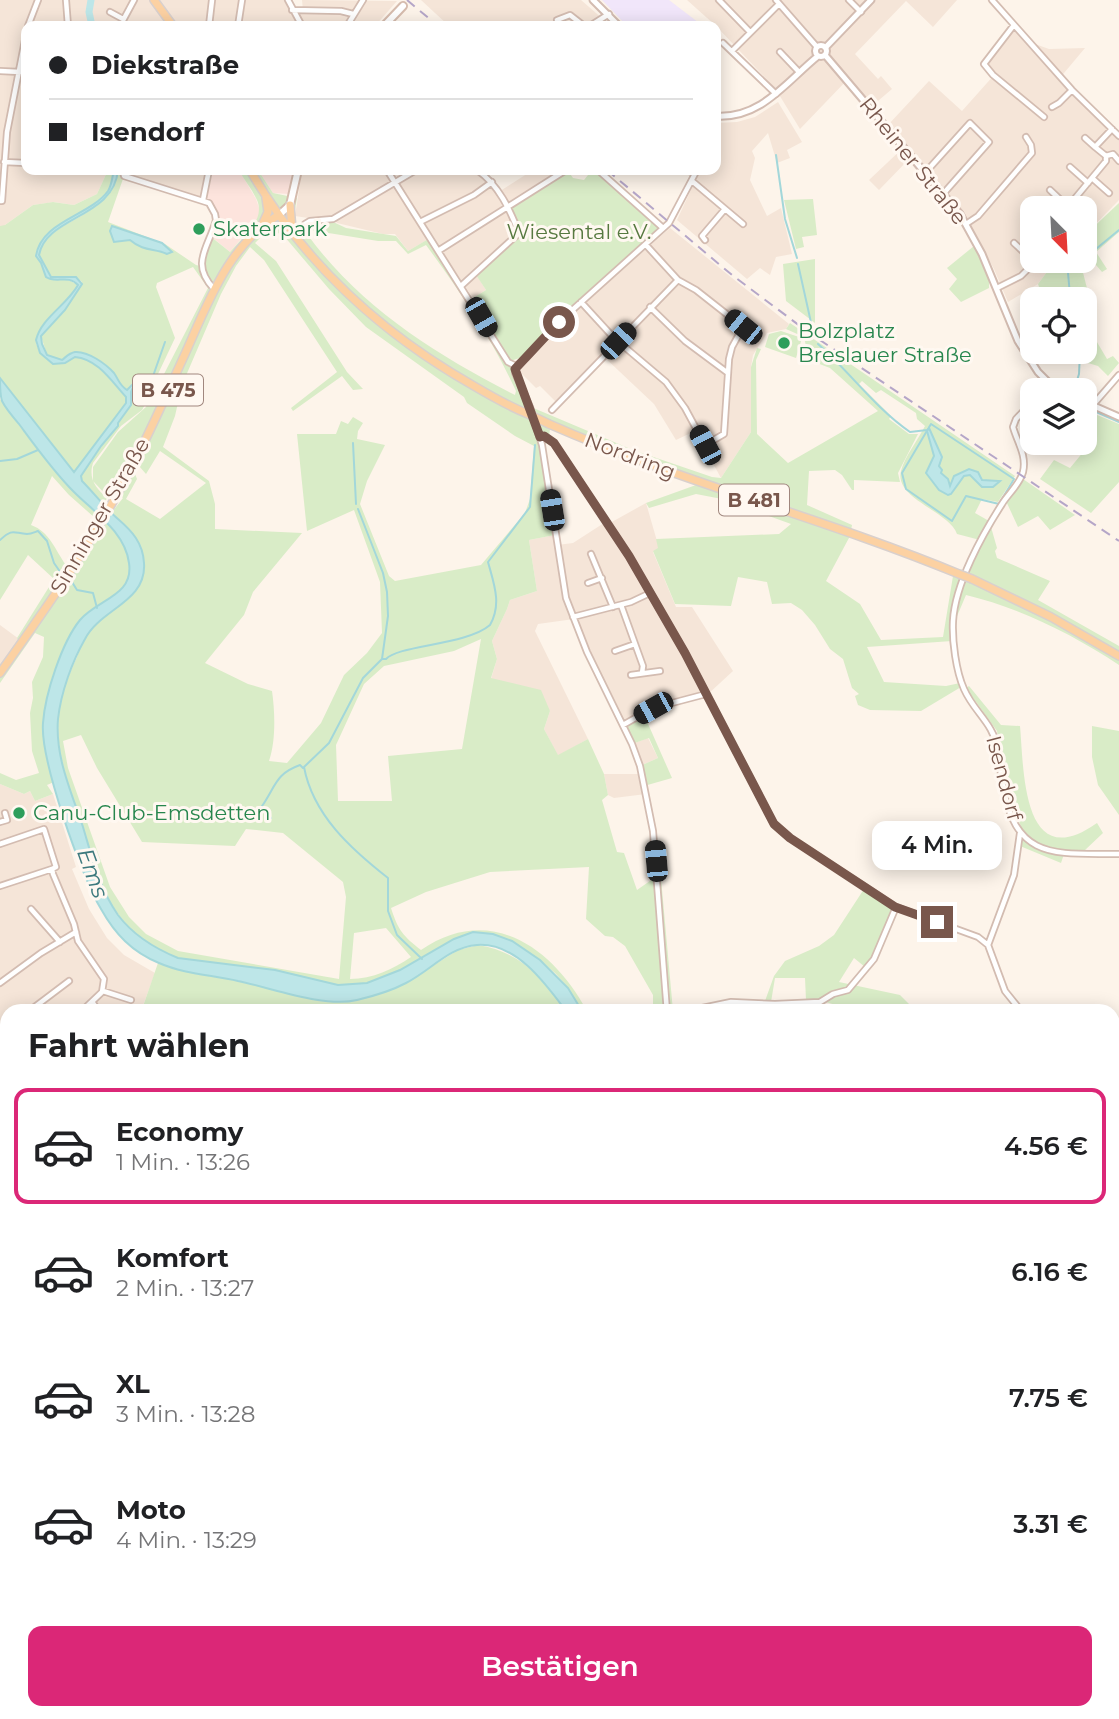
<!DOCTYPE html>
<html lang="de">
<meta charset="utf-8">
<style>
:root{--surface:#fff;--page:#f6f6f6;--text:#202124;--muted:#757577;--line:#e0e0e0;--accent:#db2777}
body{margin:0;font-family:Montserrat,sans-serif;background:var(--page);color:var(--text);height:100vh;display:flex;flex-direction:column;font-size:26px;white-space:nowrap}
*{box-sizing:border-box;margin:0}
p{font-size:23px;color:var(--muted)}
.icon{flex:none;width:38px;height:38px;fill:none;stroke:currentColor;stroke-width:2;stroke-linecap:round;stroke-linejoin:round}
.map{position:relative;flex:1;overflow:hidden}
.sheet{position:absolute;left:0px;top:1004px;width:1120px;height:716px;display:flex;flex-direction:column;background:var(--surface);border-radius:21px 21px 0 0;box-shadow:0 4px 18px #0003}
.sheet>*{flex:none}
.hud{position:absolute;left:21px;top:21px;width:700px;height:154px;border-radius:14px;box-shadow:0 4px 18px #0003;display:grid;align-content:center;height:154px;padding:0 28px;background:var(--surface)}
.needle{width:46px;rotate:156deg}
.tools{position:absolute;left:1020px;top:196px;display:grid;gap:14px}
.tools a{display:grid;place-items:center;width:77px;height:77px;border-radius:14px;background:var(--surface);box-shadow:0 4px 18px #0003;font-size:35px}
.end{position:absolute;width:32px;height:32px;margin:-16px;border:9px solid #79574c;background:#fff;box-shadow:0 0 0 4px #fff}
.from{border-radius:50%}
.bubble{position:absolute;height:49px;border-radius:14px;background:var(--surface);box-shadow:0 4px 18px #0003;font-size:23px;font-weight:600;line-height:49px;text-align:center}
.car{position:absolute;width:21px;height:42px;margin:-21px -10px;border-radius:9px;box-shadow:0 0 5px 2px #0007;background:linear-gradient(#222 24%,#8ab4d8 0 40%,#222 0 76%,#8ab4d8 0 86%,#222 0)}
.hud b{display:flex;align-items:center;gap:24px;height:66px;font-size:26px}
.hud b+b{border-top:2px solid var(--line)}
.hud i{width:18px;height:18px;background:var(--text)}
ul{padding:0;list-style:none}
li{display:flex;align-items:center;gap:21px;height:116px;margin:0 14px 10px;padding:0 14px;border:4px solid transparent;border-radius:14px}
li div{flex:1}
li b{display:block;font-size:26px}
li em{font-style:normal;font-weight:600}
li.active{border-color:var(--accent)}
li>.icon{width:63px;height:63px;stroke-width:1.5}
h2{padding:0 28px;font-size:32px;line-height:84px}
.primary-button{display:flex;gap:14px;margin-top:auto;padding:14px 28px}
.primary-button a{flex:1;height:80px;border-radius:14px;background:var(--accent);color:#fff;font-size:28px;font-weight:600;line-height:80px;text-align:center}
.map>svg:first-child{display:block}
.residential{fill:#f5e5d8}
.commercial{fill:#fde4dd}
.education{fill:#f1e6fa}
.green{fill:#d9ecc7;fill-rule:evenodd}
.water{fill:#bde6e8;stroke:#a3d7da;stroke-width:2}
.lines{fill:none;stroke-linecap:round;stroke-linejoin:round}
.stream{stroke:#a3d7da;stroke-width:2}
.river{stroke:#bde6e8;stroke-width:7}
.minor-casing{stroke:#d3bcb1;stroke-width:8}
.tertiary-casing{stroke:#d3bcb1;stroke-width:9}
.secondary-casing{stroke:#d6bcae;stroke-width:10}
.primary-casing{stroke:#d9d0cd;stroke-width:10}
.minor{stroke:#fff;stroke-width:4.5}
.tertiary{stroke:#fff;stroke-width:5}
.secondary{stroke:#fff;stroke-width:6}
.primary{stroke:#fcd1a2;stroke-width:7}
.rail{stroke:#b5a6c8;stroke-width:2;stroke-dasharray:10 7;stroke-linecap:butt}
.primary-bridge-casing{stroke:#d9d0cd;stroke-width:10;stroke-linecap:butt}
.primary-bridge{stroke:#fcd1a2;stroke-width:7}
.route{stroke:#79574c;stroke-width:9}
.leisure-dot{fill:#2e9e5b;stroke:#fff8f1;stroke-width:2.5}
.labels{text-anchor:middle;stroke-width:6;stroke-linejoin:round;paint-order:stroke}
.shield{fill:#fff8f1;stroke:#a1877e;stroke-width:2}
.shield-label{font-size:19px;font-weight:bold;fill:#79574c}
.street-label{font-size:21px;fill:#79574c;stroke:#fff8f1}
.leisure-label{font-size:21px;fill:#27864d;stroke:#fff8f1;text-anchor:start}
.park-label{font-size:21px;fill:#577940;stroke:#fff8f1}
.water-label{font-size:23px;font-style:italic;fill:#3e7a7e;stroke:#fff8f1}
</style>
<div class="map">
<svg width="1119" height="1719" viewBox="0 0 1119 1719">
<rect width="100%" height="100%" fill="#fdf4ea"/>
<path class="residential" d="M0,0H286L291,11H303L302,0L397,1L375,26H305L301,21H238L237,26H26V170H108L97,194L74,205L54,202L33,205L5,225L0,233Z
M421,0H581L611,26H449Z
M687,0H957L933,27L906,1L855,54L878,79L881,76L892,89L872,106L848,79L800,129L775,88L716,26Z
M1014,29L1024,40L1049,49L1085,48L1059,79L1119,139V200L1085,235V208H1032V261H1055L1038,284L1008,302L994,269L968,221L911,157L879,190L869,180L905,146L888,125L929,81L962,111L995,74L984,63Z
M778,102L802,142L787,150L790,158L777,163L768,133L752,151L755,158L750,180L767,216L781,208L792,254L776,257L770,275L760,268L747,279L677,220L695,181L682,170H716V123L737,122L755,117Z
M121,170H209L203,200L124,176L120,173Z
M302,170H474L497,193L533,170H563L505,206L517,232L475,273L486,290L473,298L432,237L408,251L395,234H383L337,223L331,216L315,219L295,216Z
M670,228L789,324L786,329L767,333L753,355L751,367V432L721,478L695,431L676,440L654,404L602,355L557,403L540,386L536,388L518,370L563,321Z
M646,503L659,548L653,552L676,607H692L733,671L707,695L663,708L624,727L574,619L538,624L535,631L588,739L558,756L544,729L550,711L491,679L497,659L492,641L507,609L510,600L537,591L529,540L555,535L557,545L573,543L604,523H610Z
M0,625L19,639L0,665Z
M648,738L658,758L640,766L632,744Z
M604,774H642L646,794L614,798L608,795Z
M0,784L24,794L30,791L35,801L53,794L76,867L72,869L89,909L107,938L124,955L155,973L141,1011L7,1012V1053L0,1043Z"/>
<path class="commercial" d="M213,170H239L256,199L260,211L258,219L230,252L213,238L218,226L219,216L207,198Z
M258,170H286L293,173L288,194L273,193Z"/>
<path class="education" d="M602,0H669L703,26H627Z"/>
<path class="green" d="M108,170H114C112,177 112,185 108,191C90,216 51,219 36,253L48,279H67L78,285C69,301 34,325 36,343C37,348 42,353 45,357L65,363L75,357C98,359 112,383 126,397V403L75,473L0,378V226L5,225L33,205L53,202L74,205L97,194Z
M118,170H121L124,176L108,222L165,244L196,265L200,266L210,236L230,252C242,237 266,221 257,200C252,189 244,180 239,170H258L273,193L297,198L293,222L305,224L329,220L346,228L396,236L408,251L430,238L508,362L516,366L515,373L531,407L633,450L712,477L721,478L751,432V367L757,348L761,349L756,360L757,434L788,463L878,411L830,368L809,360L804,337L786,329L790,323L1015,476L998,502L982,499L975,513L989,521L980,540L957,534C949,511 894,499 901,471C905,456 918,440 925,426L917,419L916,413L881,390L876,393L862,381L859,384L891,416L889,419L909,434H918L898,473L900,482L854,480V490H852L842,475L835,470L809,471L807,505L852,525L850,536L826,581L860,604L881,640L943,637L953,576C1011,599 1065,628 1119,659V665C1072,634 1020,608 966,595L955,621L952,641L867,647L884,682L946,686L960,683L961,687L921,711L870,710L858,705L855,696L859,694L852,688L843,659L830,649L815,625L802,610L791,603L772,604L767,582L738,577L731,606L675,604L653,551L658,548L656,539L779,534L791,524L722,499L696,494L649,508L646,503L696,485L698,479L599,443L551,422L548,443L542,445L555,535L529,540L537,591L510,600L507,609L492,641L497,659L491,678L541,690L550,711L544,729L558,755L588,739L604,774L608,795L602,800L617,852L624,853L637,890L657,876L654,846L658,845L673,1011H653V995L625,946L613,937L605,936L586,919L589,867L490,872L426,892L391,908C398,930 403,936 421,950C490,903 552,947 587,1011H582L568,988L556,974L540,960L512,941L454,939L400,970L367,983L338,985L275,970L178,958C111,931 102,888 82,826C60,758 44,726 77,657C81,646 87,632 94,624C110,607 136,601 142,576C148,554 124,528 112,512L123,498L112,491L108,497L93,481V467L118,432L146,407L154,388L142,410L121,426L93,463C88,479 96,488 107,498L104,504L82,481L81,475L131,404V390L134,385L139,384V393L141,392L143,382H135L127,390C119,385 119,380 114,373C106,364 88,352 75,352C69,352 66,357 62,360L47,355L41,336L65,310L82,282L76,277H51L39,256C45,218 110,221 118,170ZM310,230L378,241H396L408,254L426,245C460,291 492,339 516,391L515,395C435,354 360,307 307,234ZM274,231L284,236L329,289L366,327L464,397L467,403L515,436L534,446L530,499L525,513L481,565L395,581L389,576L360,504L367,481L385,445L357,439L358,431L363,423L353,417L348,424L341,421L336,434H297L307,531L354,510L380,582L382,633L367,653L344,675L321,723L287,763L269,761C276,741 275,712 272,691L248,684L205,663L244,615L253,592L302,533L215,529V504L209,481L163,447L175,416L182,385L221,294L236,266L250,247L264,260L337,372L291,408L293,411L342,376L353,390L363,389L347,372L276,261L255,243L262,236ZM193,267L208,288L163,376L158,374L175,338L156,287L157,283ZM929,429L942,457L939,466L941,473C946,476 946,482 951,486L969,469L982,480H995L983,487L970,475L964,476L951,494L947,495L939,490L926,472L934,456L927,431ZM160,451L206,483L160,519L126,499L137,479L135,474L139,466L146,474ZM481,639L462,749L388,756L392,801H338L336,745L364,684L384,666L454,651ZM81,735L97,768L142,842L235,846L246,829L283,833L343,882L346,897L339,979L178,951L146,934L129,917L110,887L68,768L63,741ZM386,928L411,957C393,969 373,979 350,979L354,933Z
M592,170H596L658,227L659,231L564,314L523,357L510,361L473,298L486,290L476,275L522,233L511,210L512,207L568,171L573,178L584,180Z
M813,199L817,235L802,237L804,247L796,249L784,200Z
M1119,203V232L1096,252L1107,269L1102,272L1090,258L1081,265L1096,323L1088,327L1107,359L1113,356L1119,363L1108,376L1098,366L1081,361L1080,352H1085V299H1043L1038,284L1055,261H1085V235Z
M974,246L989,279V288L961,302L949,289L957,279L947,268Z
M815,259V323L786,301L783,264Z
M781,331L802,338L796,358L765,347L769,334Z
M0,399C23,430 46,463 73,491C90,509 117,525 126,549C131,560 133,575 126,585C115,600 93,605 80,620C57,648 39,716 45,751C47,762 51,772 54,782L47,785L53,794L35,801L30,791L24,794L0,784V773L16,780L39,773L32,751L30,713L33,698L32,682L43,657L44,637L35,633L0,683V665L18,640L17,638L54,579L28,555L0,600ZM52,476L69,495L95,518L66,565C55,550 50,532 31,525Z
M1085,410L1119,424V482L1091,513L1040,479L1054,460L1070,468L1089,445L1085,441Z
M1023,479L1075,515L1050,530L1038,516L1018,527L1006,501Z
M991,527L997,548L995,551L997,558L1050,581L1038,600L1119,646V652L1034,605L966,572Z
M969,686L1001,725L1020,726C1024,771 1022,876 1097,823L1103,833L1084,851H1065L1061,863L1020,846L1023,832L1006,787L997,731L966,688Z
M645,717L672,778L644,786L640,766L658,758L649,738L632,744L624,727Z
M1092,726L1119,731V815L1098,785L1092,757Z
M864,889L894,908L875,954L865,967L854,958L839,982L900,995L916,1011H849L847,1008L818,1000H806L805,978H775L771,1002L765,1001L774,976L785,961L819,946L834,935Z
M478,945C521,952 542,978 566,1011L141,1012L158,963L196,974L234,980L324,1001H353L407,982L458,950Z
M0,1043L7,1053V1513L0,1511Z
M1119,1626V1719H1058L1059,1713H1113V1630Z
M388,1713H469L464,1719H389Z
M759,1713H916L922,1714L906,1719H761Z"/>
<path class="water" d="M114,170H118C114,218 46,216 39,255L51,277H76L82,284L65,310L41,336L42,344L47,355L62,360C66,357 69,353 75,352C88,351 106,364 114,373C119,380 119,385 127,390L135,382H143L141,389L143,395L141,396L138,389L139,384L134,385L131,392V405L118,423V426L101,446L81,476L82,481C94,493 106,509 118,519C132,531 143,543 144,563C147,602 100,609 85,639C72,662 61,692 58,719C55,757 71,791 83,827C92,857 99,888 118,915C133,935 156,949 178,958L275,970L338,985L367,983L400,970L454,939L473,932L493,934L512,941L540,960L568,988L582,1011H566C546,984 516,942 477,945C449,947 430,971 406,983C391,991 374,996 357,1000C324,1008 272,988 238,981C212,975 184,974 159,963C132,952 115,934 101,909C81,876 40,759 43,723C45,694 62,642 80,620C98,599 134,596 129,563C125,532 95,513 74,492C53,471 36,447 19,424C13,417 6,409 2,401C0,395 0,385 0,378L74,472L126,403V397C112,382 98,359 75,357L65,363L53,364L40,353L36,340C41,318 67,305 78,285C68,274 56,284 46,277L41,263L36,256C41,221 90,216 108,191C112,185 112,177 114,170Z
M112,226L162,243L172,252L167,254C154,248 144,252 130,240L114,242L110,231Z
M929,428L942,457L939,466L942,470L941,473L948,479L950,486L954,476L969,469L978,472L982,480L1000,481L993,487H982L970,475L964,476L951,494L948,495L939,490L926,473L934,456L927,431Z"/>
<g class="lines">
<path class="stream" d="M776,155L785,219L797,258
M1085,258L1119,230
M1073,261L1068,273L1070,295L1078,299
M798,264L812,327
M818,344C850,372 874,407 910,432L927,430
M141,382L152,379L165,342
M1074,390L1079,374L1080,352
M1085,407L1119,422
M931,424L1014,479L999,504L966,496L952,521L906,489L902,473Z
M353,443L356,504
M0,461L17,459L38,450
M358,509L383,573L387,592L388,616L382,659L363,678L329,743L304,767C313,815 351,849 388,878V911L397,935L422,959
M0,540C13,528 13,533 27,534C31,534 35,532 38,531L47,541L54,563L63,576
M68,579L72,582L77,590L93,593L97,608
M382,659H386C398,645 467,645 490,625C502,604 494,584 488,562L530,507L535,445
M271,818L262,806C276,786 275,774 300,765L303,768
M710,1713L715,1719
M564,1719L575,1713
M833,1719L838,1713"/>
<path class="river" d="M91,0L89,12L92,26"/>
<defs>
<path id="minor" d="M66,0L68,26
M288,0L302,26
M719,0L750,32
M776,0L817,47
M849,0L861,12
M992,0L1072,90L1119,136
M292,10L341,11L353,14
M110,12L123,19
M557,20L570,15L584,26
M1014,25L984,64L993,75L1044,117
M28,26L38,0
M120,26L134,0
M209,26L212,0
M238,26L242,0
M347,26L363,0
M590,26L609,14
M723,43L776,94
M732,51L779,4
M780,52L799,72
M0,71L20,72
M1052,107L1059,103L1072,90
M716,126L717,117
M1085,138L1095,147
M1106,156L1113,154L1119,161
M4,162L26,163
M1070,167L1088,183
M123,170L124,176L209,203L215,214L216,220C208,249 190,263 214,289
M387,170L508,362L516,366
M598,170L663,228
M925,173L970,123L989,142L943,194
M1092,178L1109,193
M692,181L743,224
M1050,190L1068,207
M203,200L209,170
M0,201H2L7,132L26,35
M1072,202L1079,208
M1067,208L1106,161V156L1095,147L1112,129
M1085,213L1089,216
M1031,217L1032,218
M420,222L474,195L492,182
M305,224L310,221L333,219L416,170
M966,224L978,216L1032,153L1031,145L1026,137
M705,240L702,236L725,209
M1014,243L1032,260
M438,251L566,170
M461,286L519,233C510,210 499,185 477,170
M997,288L1021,276L1036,261
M581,302L614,338L666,382L685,408L705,445L724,434L729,359L732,347L743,327L696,290L678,280L646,245
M650,307L685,341L728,373
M516,366L515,373L530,407L542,445L566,598L587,652L632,744L640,766L653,831L667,1012
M516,366L526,358L559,322L669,223L697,170
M1044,390L1050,384
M1032,402L1016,419L1013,427C1017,442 1027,455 1023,472C1020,484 1008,494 1002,504C982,535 955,584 953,621C952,641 956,671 964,689C974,712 993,723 998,749C1000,761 1000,774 1003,786C1016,862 1057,853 1119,854
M1092,406L1119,375
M552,410L678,280
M540,437L543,436L554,443L629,556L685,653L774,824L790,838L896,907L978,937L988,945L1005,991L1022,1012
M591,554L613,607
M588,583L602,578
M621,605L643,666L642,673
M573,617L631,602L650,593
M615,651L635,644
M631,675L660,671
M623,725L653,708L706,694
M0,822L7,820L5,813
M0,844L44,829L56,867L52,869L53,874L74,924L78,941L104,979L102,992L81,1012
M0,886L52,869
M31,909L60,942
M988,945L1014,875L1020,833
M0,983L41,953L76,932
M103,991L131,1000
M93,1003L99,1012
M28,1012L69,981
M683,1012L731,1002L775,1004L820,1002L833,994L848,990L874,959L896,907
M0,1032L7,1027
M0,1037L7,1047
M1113,1172L1119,1184
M146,1719L157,1713"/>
<path id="tertiary" d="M593,0L619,26
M815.5 51a5.5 5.5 0 1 1 11 0a5.5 5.5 0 1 1-11 0Z
M826,47L871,0
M825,55L960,214L982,254L1018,341L1038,372L1050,384L1061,390
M716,116C761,119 786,82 818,56
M1085,402L1119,417"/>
<path id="secondary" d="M384,26L403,6
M279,215L290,205L298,170
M0,1348L7,1353
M242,1713L244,1719"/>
<path id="primary" d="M154,0L173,26
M250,170C303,262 382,334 474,386C491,396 508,406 526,413
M290,205L292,230
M263,223L268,212L266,198
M549,424C683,483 824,518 959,574
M972,579L1051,617L1119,656
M0,673C47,607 93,542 130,470C150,433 167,393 185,354C207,305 229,243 279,215"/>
</defs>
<use href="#minor" class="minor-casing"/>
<use href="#tertiary" class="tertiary-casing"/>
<use href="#secondary" class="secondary-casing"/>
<use href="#primary" class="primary-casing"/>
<use href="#minor" class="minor"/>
<use href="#tertiary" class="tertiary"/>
<use href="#secondary" class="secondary"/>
<use href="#primary" class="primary"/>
<path class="rail" d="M407,0L438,26
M607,170L732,275L808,332L1119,541"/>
<defs>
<path id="primary-bridge" d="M526,413L549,424
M959,574L972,579"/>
</defs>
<use href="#primary-bridge" class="primary-bridge-casing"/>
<use href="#primary-bridge" class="primary-bridge"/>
</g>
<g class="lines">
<path class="route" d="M559,322L515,369L540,437L544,436L554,443L629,556L685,653L774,824L790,838L895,907L937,922"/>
</g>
<g class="leisure-dot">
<circle cx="199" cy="229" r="7"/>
<circle cx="784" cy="343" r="7"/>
<circle cx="19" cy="813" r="7"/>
</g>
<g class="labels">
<g class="shield">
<rect x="133" y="374.5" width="70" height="31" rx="5"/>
<rect x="719" y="484.5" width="70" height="31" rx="5"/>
</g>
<g class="shield-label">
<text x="168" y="397">B 475</text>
<text x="754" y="507">B 481</text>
</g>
<g class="street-label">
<text transform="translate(913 161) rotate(51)" y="7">Rheiner Straße</text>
<text transform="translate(630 456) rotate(21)" y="7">Nordring</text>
<text transform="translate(100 516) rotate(-60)" y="7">Sinninger Straße</text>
<text transform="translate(1004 778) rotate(75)" y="7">Isendorf</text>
</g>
<g class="leisure-label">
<text x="213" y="236">Skaterpark</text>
<text x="798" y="338">Bolzplatz<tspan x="798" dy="24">Breslauer Straße</tspan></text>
<text x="33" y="820">Canu-Club-Emsdetten</text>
</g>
<g class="park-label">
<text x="579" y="239">Wiesental e.V.</text>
</g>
<g class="water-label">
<text transform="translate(93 873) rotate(70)" y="8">Ems</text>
</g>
</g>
</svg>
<div class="tools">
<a><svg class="needle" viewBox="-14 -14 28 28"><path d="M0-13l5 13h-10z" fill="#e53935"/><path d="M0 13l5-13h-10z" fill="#757577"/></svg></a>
<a><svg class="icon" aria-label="locate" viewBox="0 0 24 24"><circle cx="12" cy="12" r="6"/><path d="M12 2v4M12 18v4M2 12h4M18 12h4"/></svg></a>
<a><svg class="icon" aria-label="layers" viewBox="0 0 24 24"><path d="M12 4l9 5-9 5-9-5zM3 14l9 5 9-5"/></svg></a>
</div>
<i class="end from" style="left:559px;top:322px"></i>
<i class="end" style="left:937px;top:922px"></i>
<div class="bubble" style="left:872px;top:821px;width:130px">4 Min.</div>
<i class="car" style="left:481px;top:317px;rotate:150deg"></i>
<i class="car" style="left:743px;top:327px;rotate:309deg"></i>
<i class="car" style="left:618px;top:341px;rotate:43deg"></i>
<i class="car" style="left:705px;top:445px;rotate:332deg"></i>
<i class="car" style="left:552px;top:510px;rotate:351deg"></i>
<i class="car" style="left:653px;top:708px;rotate:241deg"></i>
<i class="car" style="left:656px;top:861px;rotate:355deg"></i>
<div class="hud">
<b><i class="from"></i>Diekstraße</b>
<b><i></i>Isendorf</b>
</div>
<section class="sheet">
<h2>Fahrt wählen</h2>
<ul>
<li class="active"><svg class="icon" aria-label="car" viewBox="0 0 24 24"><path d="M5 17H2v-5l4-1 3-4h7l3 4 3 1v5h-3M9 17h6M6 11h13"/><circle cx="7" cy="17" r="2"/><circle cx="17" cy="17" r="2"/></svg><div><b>Economy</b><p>1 Min. · 13:26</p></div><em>4.56 €</em></li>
<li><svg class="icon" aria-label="car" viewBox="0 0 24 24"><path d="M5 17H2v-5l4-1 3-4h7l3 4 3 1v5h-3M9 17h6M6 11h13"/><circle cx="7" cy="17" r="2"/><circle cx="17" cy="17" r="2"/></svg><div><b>Komfort</b><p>2 Min. · 13:27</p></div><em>6.16 €</em></li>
<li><svg class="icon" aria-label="car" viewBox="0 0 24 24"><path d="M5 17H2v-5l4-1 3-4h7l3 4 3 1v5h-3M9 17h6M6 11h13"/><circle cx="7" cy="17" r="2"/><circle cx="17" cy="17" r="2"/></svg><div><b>XL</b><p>3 Min. · 13:28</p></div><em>7.75 €</em></li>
<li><svg class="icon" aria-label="car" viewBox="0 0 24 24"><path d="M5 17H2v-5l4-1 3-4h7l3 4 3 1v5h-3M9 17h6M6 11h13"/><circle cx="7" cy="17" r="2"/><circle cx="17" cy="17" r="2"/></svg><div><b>Moto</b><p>4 Min. · 13:29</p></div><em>3.31 €</em></li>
</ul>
<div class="primary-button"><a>Bestätigen</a></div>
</section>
</div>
